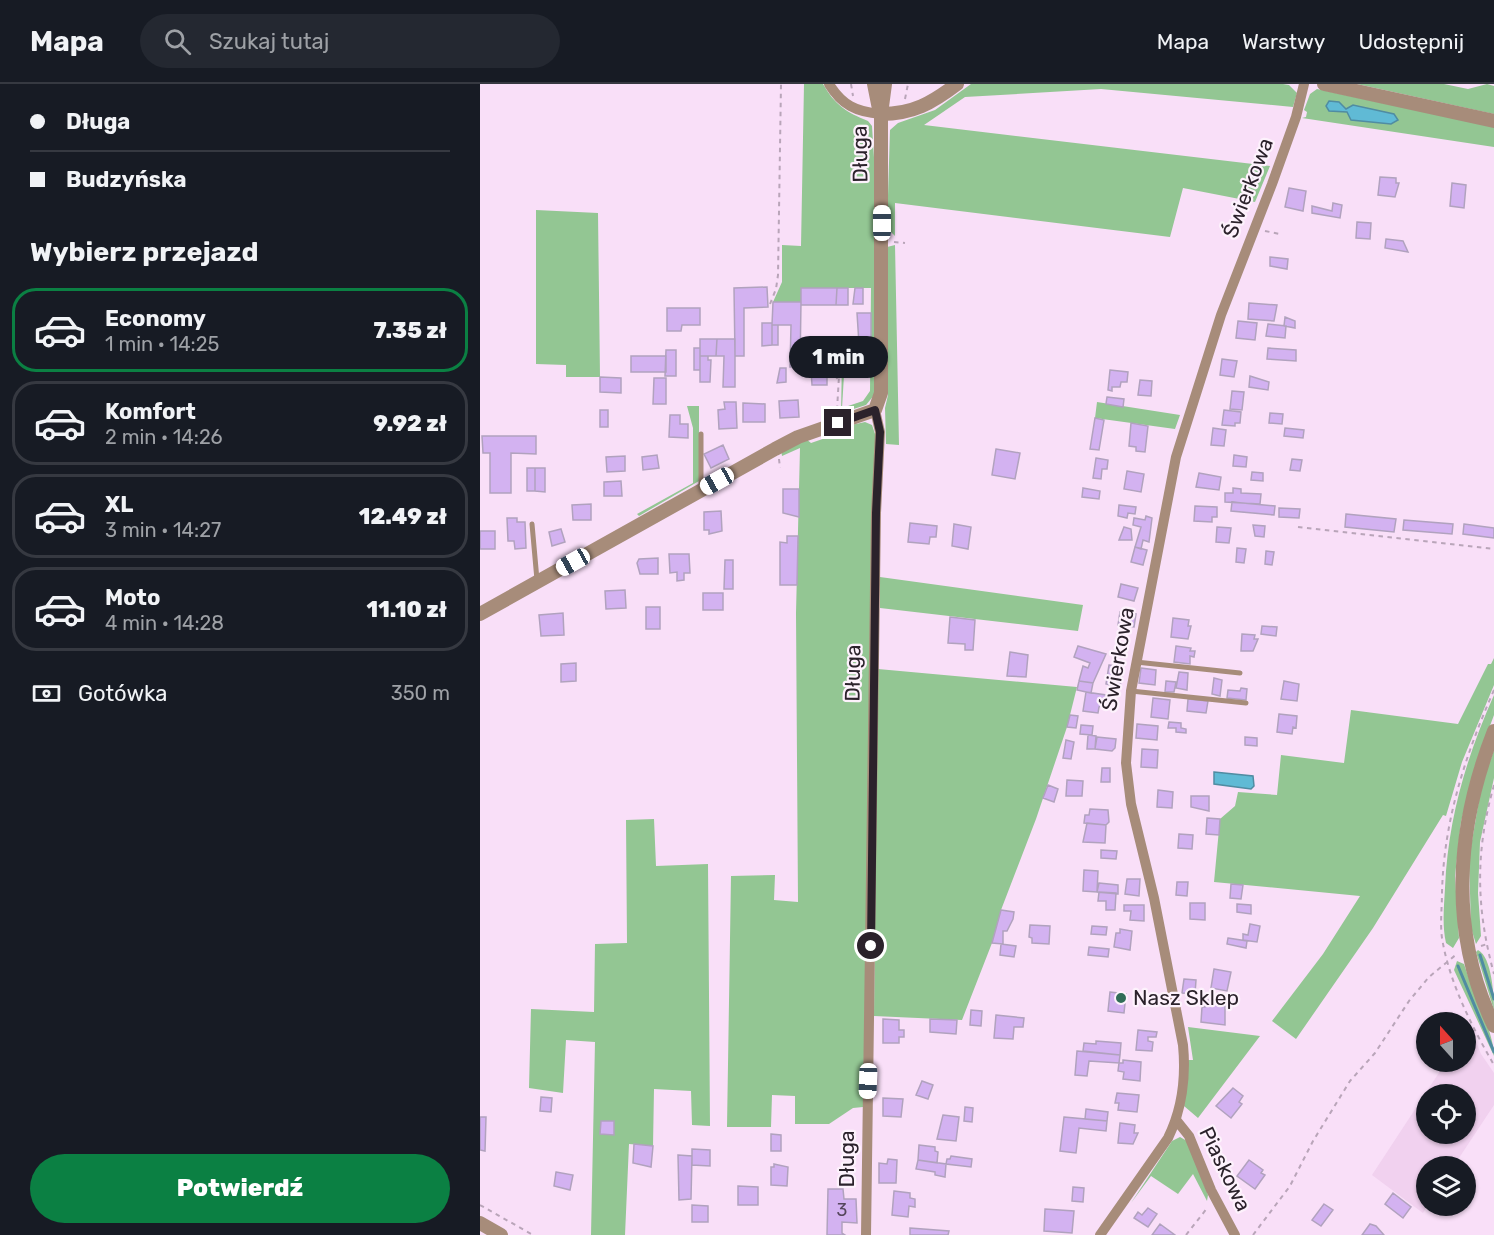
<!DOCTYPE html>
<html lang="pl">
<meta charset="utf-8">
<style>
:root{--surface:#171b24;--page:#242831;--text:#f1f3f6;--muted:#9ea1a6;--line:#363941;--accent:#0b8043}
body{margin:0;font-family:Rubik,sans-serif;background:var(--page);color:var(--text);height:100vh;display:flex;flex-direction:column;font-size:22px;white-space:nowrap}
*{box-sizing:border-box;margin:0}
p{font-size:20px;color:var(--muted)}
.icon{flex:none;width:33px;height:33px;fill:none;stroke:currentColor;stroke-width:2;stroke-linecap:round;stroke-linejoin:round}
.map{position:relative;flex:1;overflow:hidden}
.drawer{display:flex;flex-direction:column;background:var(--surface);width:480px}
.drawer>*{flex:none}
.guide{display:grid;align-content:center;height:132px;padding:0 30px;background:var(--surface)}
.needle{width:39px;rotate:339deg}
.controls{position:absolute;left:936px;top:928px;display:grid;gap:12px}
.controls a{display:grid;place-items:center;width:60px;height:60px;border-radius:50%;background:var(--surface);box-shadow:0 2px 4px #0004;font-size:30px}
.end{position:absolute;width:27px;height:27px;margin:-14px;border:8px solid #2b222b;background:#fff;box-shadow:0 0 0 3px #fff}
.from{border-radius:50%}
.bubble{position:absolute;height:42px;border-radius:21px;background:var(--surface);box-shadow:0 2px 4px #0004;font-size:20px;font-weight:800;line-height:42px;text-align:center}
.car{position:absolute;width:18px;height:36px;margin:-18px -9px;border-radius:8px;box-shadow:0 0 4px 2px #0007;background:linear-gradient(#fff 24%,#345 0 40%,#fff 0 76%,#345 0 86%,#fff 0)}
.guide b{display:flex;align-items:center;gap:21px;height:57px;font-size:22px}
.guide b+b{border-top:2px solid var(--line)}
.guide i{width:15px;height:15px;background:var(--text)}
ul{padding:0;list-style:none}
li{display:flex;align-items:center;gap:18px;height:84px;margin:0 12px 9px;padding:0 18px;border:3px solid var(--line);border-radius:24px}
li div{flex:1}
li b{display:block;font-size:22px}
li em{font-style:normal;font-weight:800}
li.on{border-color:var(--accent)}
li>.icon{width:54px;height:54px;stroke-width:1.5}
h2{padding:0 30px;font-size:27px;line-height:72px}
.pay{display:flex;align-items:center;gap:15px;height:66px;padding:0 30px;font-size:22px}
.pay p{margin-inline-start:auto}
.button{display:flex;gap:12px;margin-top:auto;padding:12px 30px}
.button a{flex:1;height:69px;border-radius:36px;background:var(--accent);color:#fff;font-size:24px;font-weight:800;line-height:69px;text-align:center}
header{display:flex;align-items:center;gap:36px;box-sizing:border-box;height:84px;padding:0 30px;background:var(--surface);border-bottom:2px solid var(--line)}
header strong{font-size:28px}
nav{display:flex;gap:33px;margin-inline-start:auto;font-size:21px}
.search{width:420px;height:54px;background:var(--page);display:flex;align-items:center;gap:15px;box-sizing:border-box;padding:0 21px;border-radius:33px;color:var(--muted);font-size:22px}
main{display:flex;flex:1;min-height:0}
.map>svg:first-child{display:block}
.built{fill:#f1d1ef;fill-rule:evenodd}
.green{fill:#93c693}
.water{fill:#60bad5;stroke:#508ca2;stroke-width:1.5}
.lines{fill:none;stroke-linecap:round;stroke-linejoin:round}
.stream{stroke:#508ca2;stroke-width:3}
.building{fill:#d3b2f1;stroke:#b1a2be;stroke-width:1.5}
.path{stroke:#b9a5b9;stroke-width:2;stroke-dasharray:4.5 4.5;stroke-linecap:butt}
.service{stroke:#a78c7a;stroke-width:5}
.minor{stroke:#a78c7a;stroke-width:10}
.tertiary{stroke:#a78c7a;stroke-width:14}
.route{stroke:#2b222b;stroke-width:8}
.poi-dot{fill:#316d58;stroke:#fdf2fc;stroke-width:2}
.labels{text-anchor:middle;stroke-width:4.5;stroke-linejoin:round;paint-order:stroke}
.number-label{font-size:18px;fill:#55465c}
.street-label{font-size:21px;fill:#2b222b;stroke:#fdf2fc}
.poi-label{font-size:21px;fill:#2b222b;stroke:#fdf2fc;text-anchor:start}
</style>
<header>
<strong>Mapa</strong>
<div class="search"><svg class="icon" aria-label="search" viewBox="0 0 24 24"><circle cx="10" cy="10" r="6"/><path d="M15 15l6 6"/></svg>Szukaj tutaj</div>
<nav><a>Mapa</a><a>Warstwy</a><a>Udostępnij</a></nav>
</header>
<main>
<section class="drawer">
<div class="guide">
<b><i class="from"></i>Długa</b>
<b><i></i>Budzyńska</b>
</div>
<h2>Wybierz przejazd</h2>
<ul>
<li class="on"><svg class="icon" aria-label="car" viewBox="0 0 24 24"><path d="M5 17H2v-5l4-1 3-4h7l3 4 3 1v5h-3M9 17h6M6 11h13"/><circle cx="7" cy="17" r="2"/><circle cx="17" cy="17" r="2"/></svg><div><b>Economy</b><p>1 min · 14:25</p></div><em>7.35 zł</em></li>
<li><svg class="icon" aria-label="car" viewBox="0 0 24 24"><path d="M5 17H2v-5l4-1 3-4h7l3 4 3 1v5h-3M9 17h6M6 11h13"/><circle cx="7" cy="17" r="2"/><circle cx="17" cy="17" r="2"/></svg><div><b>Komfort</b><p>2 min · 14:26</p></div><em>9.92 zł</em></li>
<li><svg class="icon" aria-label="car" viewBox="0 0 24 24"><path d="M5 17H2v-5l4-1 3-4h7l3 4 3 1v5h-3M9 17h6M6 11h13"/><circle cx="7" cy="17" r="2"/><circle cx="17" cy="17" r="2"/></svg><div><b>XL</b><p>3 min · 14:27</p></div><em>12.49 zł</em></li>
<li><svg class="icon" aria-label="car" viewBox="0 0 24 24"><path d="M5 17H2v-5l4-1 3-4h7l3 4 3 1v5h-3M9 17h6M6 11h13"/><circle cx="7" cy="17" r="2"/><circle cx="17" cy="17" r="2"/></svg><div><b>Moto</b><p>4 min · 14:28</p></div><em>11.10 zł</em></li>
</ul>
<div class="pay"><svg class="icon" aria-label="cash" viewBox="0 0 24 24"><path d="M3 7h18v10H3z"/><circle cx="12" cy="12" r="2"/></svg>Gotówka<p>350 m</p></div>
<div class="button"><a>Potwierdź</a></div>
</section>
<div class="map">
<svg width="1014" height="1151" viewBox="0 0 1014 1151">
<rect width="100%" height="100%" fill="#f9dff8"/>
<path class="built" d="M990,943L1001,970L1014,989V1021L973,1083H946L947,1122L943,1129L892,1091L966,978H986V949ZM946,1011H986V1050H946Z"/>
<path class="green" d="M324,0H343C355,21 366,28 388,37L392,42L395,89V310L386,321L361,329L362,275H365L362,324L383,317L390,307L391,204H322L321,218H293L302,198V161L321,162Z
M491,0H803L809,1L817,9L813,23L621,5L485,13L444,41L790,82L775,118L703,104L690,153L415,119V152L407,144L410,46L418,39L455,26Z
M877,0H964L988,5L1007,0L1014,2V30Z
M837,5L1014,43V63L822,34L826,33L827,28L824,26L830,10Z
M56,126L118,129L120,293H86V281L56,280Z
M415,161L419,361L406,360L405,324L408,311L407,163Z
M617,318L700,331L695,345L615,334Z
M207,322H219V397L159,432L157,430L213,399V344Z
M385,338L392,341L396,353L383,1023L373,1024L349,1040H315V1012L292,1011L291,1043H247L251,792L295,791L294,816L318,818L316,529L320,364L302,372L301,366L326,355L331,359L363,348L367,342Z
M400,493L603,521L598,547L400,524Z
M1014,574V601L982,678L966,732L963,731L893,844L816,955L792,937L843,870L880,812L734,798L740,735L755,722L758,708L797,711L801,671L864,679L871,626L978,640L1008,580H1011Z
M398,585L597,603L587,643L556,735L521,826L512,859L482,936L394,932Z
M1014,611V631L995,682L981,738L975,792L979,854L973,864L966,859C962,841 964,823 965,804C968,735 986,674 1014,611Z
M1014,666V694L1000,758L998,809L1001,852L996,860L991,844L989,774L1002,699Z
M174,735L176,782L228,780L230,1042L212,1041L211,1007L174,1005L173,1062L149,1060L145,1151H111L115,958L86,956L83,1009L49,1004L51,925L114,928L115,860L147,859L146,736Z
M998,866C1012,873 1014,912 1014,926L996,868Z
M977,877L984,880C992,906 1014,948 1014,972L974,886Z
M708,943L780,952L718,1034L704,1022L708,976H713Z
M700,1053L707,1057L728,1111L727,1117L713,1090L698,1110L671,1092L651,1119L692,1057Z"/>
<path class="water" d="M849,17L859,18L866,25L873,21L914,30L918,36L911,40L871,36L867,28L849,27L846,22Z
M734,688L773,692L774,702L771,705L734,700Z"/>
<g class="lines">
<path class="stream" d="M1000,871L1014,915
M978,882L1014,968"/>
</g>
<path class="building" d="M900,93L916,94V99H919L915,113L898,111Z
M972,99L986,101L984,124L970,122Z
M809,104L826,107L823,127L805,123Z
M853,119L862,121L860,134L832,129V122L852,127Z
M877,138L891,139L890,155L876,154Z
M906,155L923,157L928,168L905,164Z
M790,173L808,175L807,185L790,182Z
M287,203L288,223L264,224V272H255L254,204Z
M321,204H357L356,221H321Z
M357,204H368V221H356Z
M375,204H383V220H373Z
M293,218H321L320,283H310L311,241H292Z
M769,219L797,221L794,237L768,235Z
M187,224H220V241H202L201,247H187Z
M377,229H391V264H382V260H379Z
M805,233L815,237V244L804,242Z
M758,237L777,239L775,256L756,254Z
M282,239H292V261L282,262Z
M788,240L806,242L805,254L786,252Z
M292,241H298V261H292Z
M220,255H237L236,272H220Z
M237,255H255V303H243L244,272H236Z
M214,264H220V286H214Z
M788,264L816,266V277L787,275Z
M186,266H196V292H185Z
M151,272H186V288H151Z
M220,272H228V276H231L230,298H220Z
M742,275L757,277L754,293L740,291Z
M300,284H306V298L297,299Z
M347,285V301H332L331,286Z
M630,286L648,288L647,298H641L640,303H632V307L628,306Z
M770,292L789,298L788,306L769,303Z
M120,293L141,294V309L120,308Z
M174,294H186V320H173Z
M660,296L672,297L671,312L658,311Z
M752,307L764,308L762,326L750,325Z
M627,313L644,315L643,323L626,320Z
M318,316L319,333L300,334L299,317Z
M244,318H256L257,344L239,345L238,326L245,325Z
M263,319L285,320V338H263Z
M120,326H128V343H120Z
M744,326L761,328L760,339H755V342L742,341Z
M790,329L803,330L802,340L789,339Z
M190,331H200V340H208V354L189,353Z
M615,334L624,336L619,366L610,365Z
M651,339L668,342L665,368L656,367V363L649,362Z
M733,344L746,346L744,362L731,361Z
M805,344L824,346L823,354L804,352Z
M2,352H56V370L31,369V409H10V369H3Z
M243,361L249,375L231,384L224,370Z
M516,365L540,369L535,395L512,391Z
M177,371L179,384L163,386L162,373Z
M754,371L767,373L766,383L753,382Z
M145,372V387L127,388L126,373Z
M616,374L628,376L627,385H622L621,395L613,394Z
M812,375L822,376L820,387L810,386Z
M47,384H55V407H47Z
M55,384H65V408L55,407Z
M647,387L664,390L661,408L644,405Z
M772,388L783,389V397L771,396Z
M719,389L741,393L739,406L716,403Z
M141,397L142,412H124V398Z
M603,404L620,407L619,415L602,413Z
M753,404L761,405V409L781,410L780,420L745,418V409H753Z
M303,405H319V433L303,429Z
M752,418L795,422L794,431L751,427Z
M111,420V436H93L92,421Z
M639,421L656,423L655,430L648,429L647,434L638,432Z
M715,422L737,423V433H732V438L714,437Z
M799,424L820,425L819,434L799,433Z
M241,427L242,447L229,450V446H224V428Z
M866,430L916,435L914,448L865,443Z
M666,432L672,434L669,458L663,456L661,465L655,463L661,443L653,441L654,434L665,436Z
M27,434H37V438H45L46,464L35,465L34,457H28Z
M924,436L973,440L972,450L923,446Z
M430,439L457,442L456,453H450L449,460L428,458Z
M474,440L491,443L488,465L472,462Z
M984,440L1014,444V454L983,450Z
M773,441L785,442L784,453L775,452Z
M644,443L651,445L652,456H639Z
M737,443L751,444L749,459L736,458Z
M81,445L85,458L72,462L69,448Z
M0,447H15V465H0Z
M307,452H318L317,501H300V458L307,459Z
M655,463L667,466L663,481L651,478Z
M757,464L766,465L764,479L756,478Z
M786,467L794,468L792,481L785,480Z
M189,470H209L210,489H204V496L197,497V488L190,489Z
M178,474V490H160L157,479L159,475Z
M245,476H253V505H244Z
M641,500L658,504L654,517L638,513Z
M145,506L146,524L126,525L125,507Z
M223,509H243V526H223Z
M166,523H180V545H166Z
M640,528L656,530L654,543L638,541Z
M83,529L84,551L61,552L59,531Z
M470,533L495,536L493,566H485V560L468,559Z
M693,534L709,536L708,542H711L708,555L691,553Z
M782,542L797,543L796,552L781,550Z
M762,550L775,551L774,555H778L773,567H761Z
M598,562L626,570L613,599L599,597L603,582L608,584L610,579L594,573Z
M696,562L711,564L710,567H715L714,573L710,572V580L694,578Z
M530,568L548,571L546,593L527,592Z
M96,579V597L81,598V580Z
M629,581L643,583L640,603L626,600Z
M661,584L676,586L675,601L659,599Z
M699,588L708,589L707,606L696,604Z
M734,594L742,596L740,612L732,610Z
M599,597L613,599L611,609L597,606Z
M686,597L696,598L694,608H685Z
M804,597L819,600L817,617L801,615Z
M761,604L767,605L766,616L747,614L748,606L760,607Z
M606,608L626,611L625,620L619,623L618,629L603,627Z
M673,614L690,616L688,635L671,633Z
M708,615L728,617L726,629L707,627Z
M799,630L817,632L816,644L813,643L812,650L797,648Z
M590,631L598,632L596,644L587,643Z
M689,638L701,639V644L706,645V649L696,648V644H688Z
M657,640L678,642L677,656L656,654Z
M601,641L613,642L612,651L600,650Z
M608,651L616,652L615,665H607Z
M617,653L636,655L635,664L632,667L615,665Z
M765,653L777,654V662L765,661Z
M586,656L594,658L591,675L583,674Z
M662,665L678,666L677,684L661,683Z
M622,684H630V698H621Z
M587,696L603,697L602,712H586Z
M568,701L578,705L574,718L563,714Z
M678,706L693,708L692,724L677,723Z
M711,712H729V727L711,723Z
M610,725L628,726L629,738L626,741L604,739L605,731H609Z
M727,734L740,735L739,751L726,750Z
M607,739L626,741L625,759L603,758Z
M699,750L713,751L712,765L698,764Z
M621,766L637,767L636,775L621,774Z
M604,786L618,787L617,808L603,807Z
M647,795H660L659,812L645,810Z
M697,798H708L707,812L696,811Z
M619,799L638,801V810L617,808Z
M751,800L763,801L761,815L750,814Z
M619,808L636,809L635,826H626V817H618Z
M710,819H725V836L710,835Z
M757,820L771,821V830L757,828Z
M644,821H664V837L650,836L651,827H644Z
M521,826L534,828L533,835L527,847H523V860L512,859Z
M770,840L780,842L777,858L763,856V850L768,851Z
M550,841L570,842L569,860L552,859V854L549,853Z
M612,842L627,843L626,851L611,850Z
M640,845L652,847L650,866L634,863L636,849H640Z
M748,854L767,857L766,864L747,860Z
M521,860L536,862L534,873L520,871Z
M609,863L629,865L628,873L608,871Z
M734,885L751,888L747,907L731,904Z
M704,895L716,896L715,910L702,909Z
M630,908L646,910L644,929L628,927Z
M726,916L745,918V941L721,938L722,923H725Z
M491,926L502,927L501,942L490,941Z
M516,931L544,934L543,943H534L533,955L514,954Z
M403,935L419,936V946H424V953H419V959H403Z
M450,935L477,936L476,950L450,948Z
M658,946L677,948L676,953H668V957L673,958L672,967L656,966Z
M616,957L641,959L640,971L603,967L604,959L616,960Z
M597,967L640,971L639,979L609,977L607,992L595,991Z
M643,976L661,978L660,997L643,995L644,988L638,987L639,979H643Z
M442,997L453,1001L448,1015L436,1011Z
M753,1004L763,1012L759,1018L762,1020L751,1034L736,1022Z
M637,1009L659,1011L657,1028L638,1026L639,1019H635Z
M61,1013L72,1014L71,1028L60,1027Z
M403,1014L423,1015L421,1033L403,1032Z
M485,1023L493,1024L492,1038L484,1037Z
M606,1025L628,1028L627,1037L605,1035Z
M463,1031L479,1033L476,1057L457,1055Z
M0,1033H6L5,1067L0,1066Z
M584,1033L627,1037L626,1047L599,1044L596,1069L580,1067Z
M121,1037H134V1051L120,1050Z
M640,1039L655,1041L654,1049H658L653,1060L638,1059Z
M291,1050L301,1051V1067H291Z
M154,1060L173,1062L171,1083L153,1079Z
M439,1061L455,1063V1067L458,1068L457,1079L438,1076Z
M212,1065L230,1066V1082L212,1081Z
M198,1071L212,1072L211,1115L199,1116Z
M471,1072L492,1075L491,1083L466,1080L467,1075H470Z
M408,1075L417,1076L416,1099H399V1079L407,1080Z
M438,1076L466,1080L465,1093L455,1091V1088L436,1085Z
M769,1076L783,1086L781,1089L785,1091L775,1105L757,1092Z
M294,1080L308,1083L307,1102L291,1101V1083H294Z
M76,1088L93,1091L90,1106L74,1102Z
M258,1102L278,1103V1121H258Z
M593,1103L604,1104L603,1118L592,1117Z
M348,1105H363L364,1115H376L377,1139L362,1138V1149L365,1151H347Z
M414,1107L430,1109V1114L435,1115V1123L429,1122L428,1133L412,1131Z
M913,1109L931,1123L923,1134L905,1120Z
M844,1120L853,1126L841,1142L832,1136Z
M212,1121L228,1122V1138H212Z
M668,1124L677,1130L668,1143L654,1134L658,1128L662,1131Z
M565,1125L594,1127L592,1149L564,1147Z
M680,1140L695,1151H672Z
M890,1140L896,1142L904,1151H882Z
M430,1144L469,1147L468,1151H430Z"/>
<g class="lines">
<path class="path" d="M371,0L373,12
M425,15L428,0
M785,147L800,150
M414,158L425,159
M290,220L296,205L298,191L301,0
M353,274L357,295
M357,326L360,275
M299,375L300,384
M818,443L1014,465
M1014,606C985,672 964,736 962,808C962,823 960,840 962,854C969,898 992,943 1014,981
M1014,701C995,768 996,824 1014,890
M1001,862L1007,860
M0,1121L53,1151
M706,1151L728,1123
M773,1151L810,1102L833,1057L870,997L895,969L929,917L949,893L978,869"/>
<path class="service" d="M221,350V404
M52,440L57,496
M656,578L760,589
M651,607L766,619"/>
<path class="minor" d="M349,0C362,21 376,28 401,30
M697,1037L709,1052L731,1106L755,1151
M386,1151L396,429L400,348L395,326
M620,1151L688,1054C702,1026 706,992 703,961L674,814L651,720L646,679L651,607L696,373L741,231L792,100L816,33L824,0"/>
<path class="tertiary" d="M394,0L399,25
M844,0L1014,37
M401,30C433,30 452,19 477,0
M0,530L295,365L318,353L395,326L401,309V30L405,0
M1014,647C976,744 968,847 1014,942
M0,1139L21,1151"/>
</g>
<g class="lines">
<path class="route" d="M358,339L395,326L400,348L396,429L391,862"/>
</g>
<circle class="poi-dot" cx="641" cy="914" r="6"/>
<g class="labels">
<g class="number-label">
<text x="362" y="1132">3</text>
</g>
<g class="street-label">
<text transform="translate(380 70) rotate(-91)" y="7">Długa</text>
<text transform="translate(768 104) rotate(-69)" y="7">Świerkowa</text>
<text transform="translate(638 575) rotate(-80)" y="7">Świerkowa</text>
<text transform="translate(373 589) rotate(-89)" y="7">Długa</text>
<text transform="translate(367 1075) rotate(-90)" y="7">Długa</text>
<text transform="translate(745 1085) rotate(64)" y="7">Piaskowa</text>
</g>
<g class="poi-label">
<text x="653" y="921">Nasz Sklep</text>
</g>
</g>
</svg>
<div class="controls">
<a><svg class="needle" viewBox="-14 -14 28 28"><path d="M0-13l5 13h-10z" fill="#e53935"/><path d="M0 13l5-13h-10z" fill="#9ea1a6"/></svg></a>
<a><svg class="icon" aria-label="locate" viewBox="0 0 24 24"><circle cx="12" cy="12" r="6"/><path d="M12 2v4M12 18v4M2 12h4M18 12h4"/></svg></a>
<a><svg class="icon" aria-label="layers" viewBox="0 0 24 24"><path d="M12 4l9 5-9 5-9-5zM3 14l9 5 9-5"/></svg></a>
</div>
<i class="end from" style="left:391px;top:862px"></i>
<i class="end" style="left:358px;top:339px"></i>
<div class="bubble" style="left:309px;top:252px;width:99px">1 min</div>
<i class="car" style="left:402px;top:139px;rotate:0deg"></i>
<i class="car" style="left:237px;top:397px;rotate:241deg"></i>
<i class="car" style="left:93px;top:478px;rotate:241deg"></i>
<i class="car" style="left:388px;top:997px;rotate:182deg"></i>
</div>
</main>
